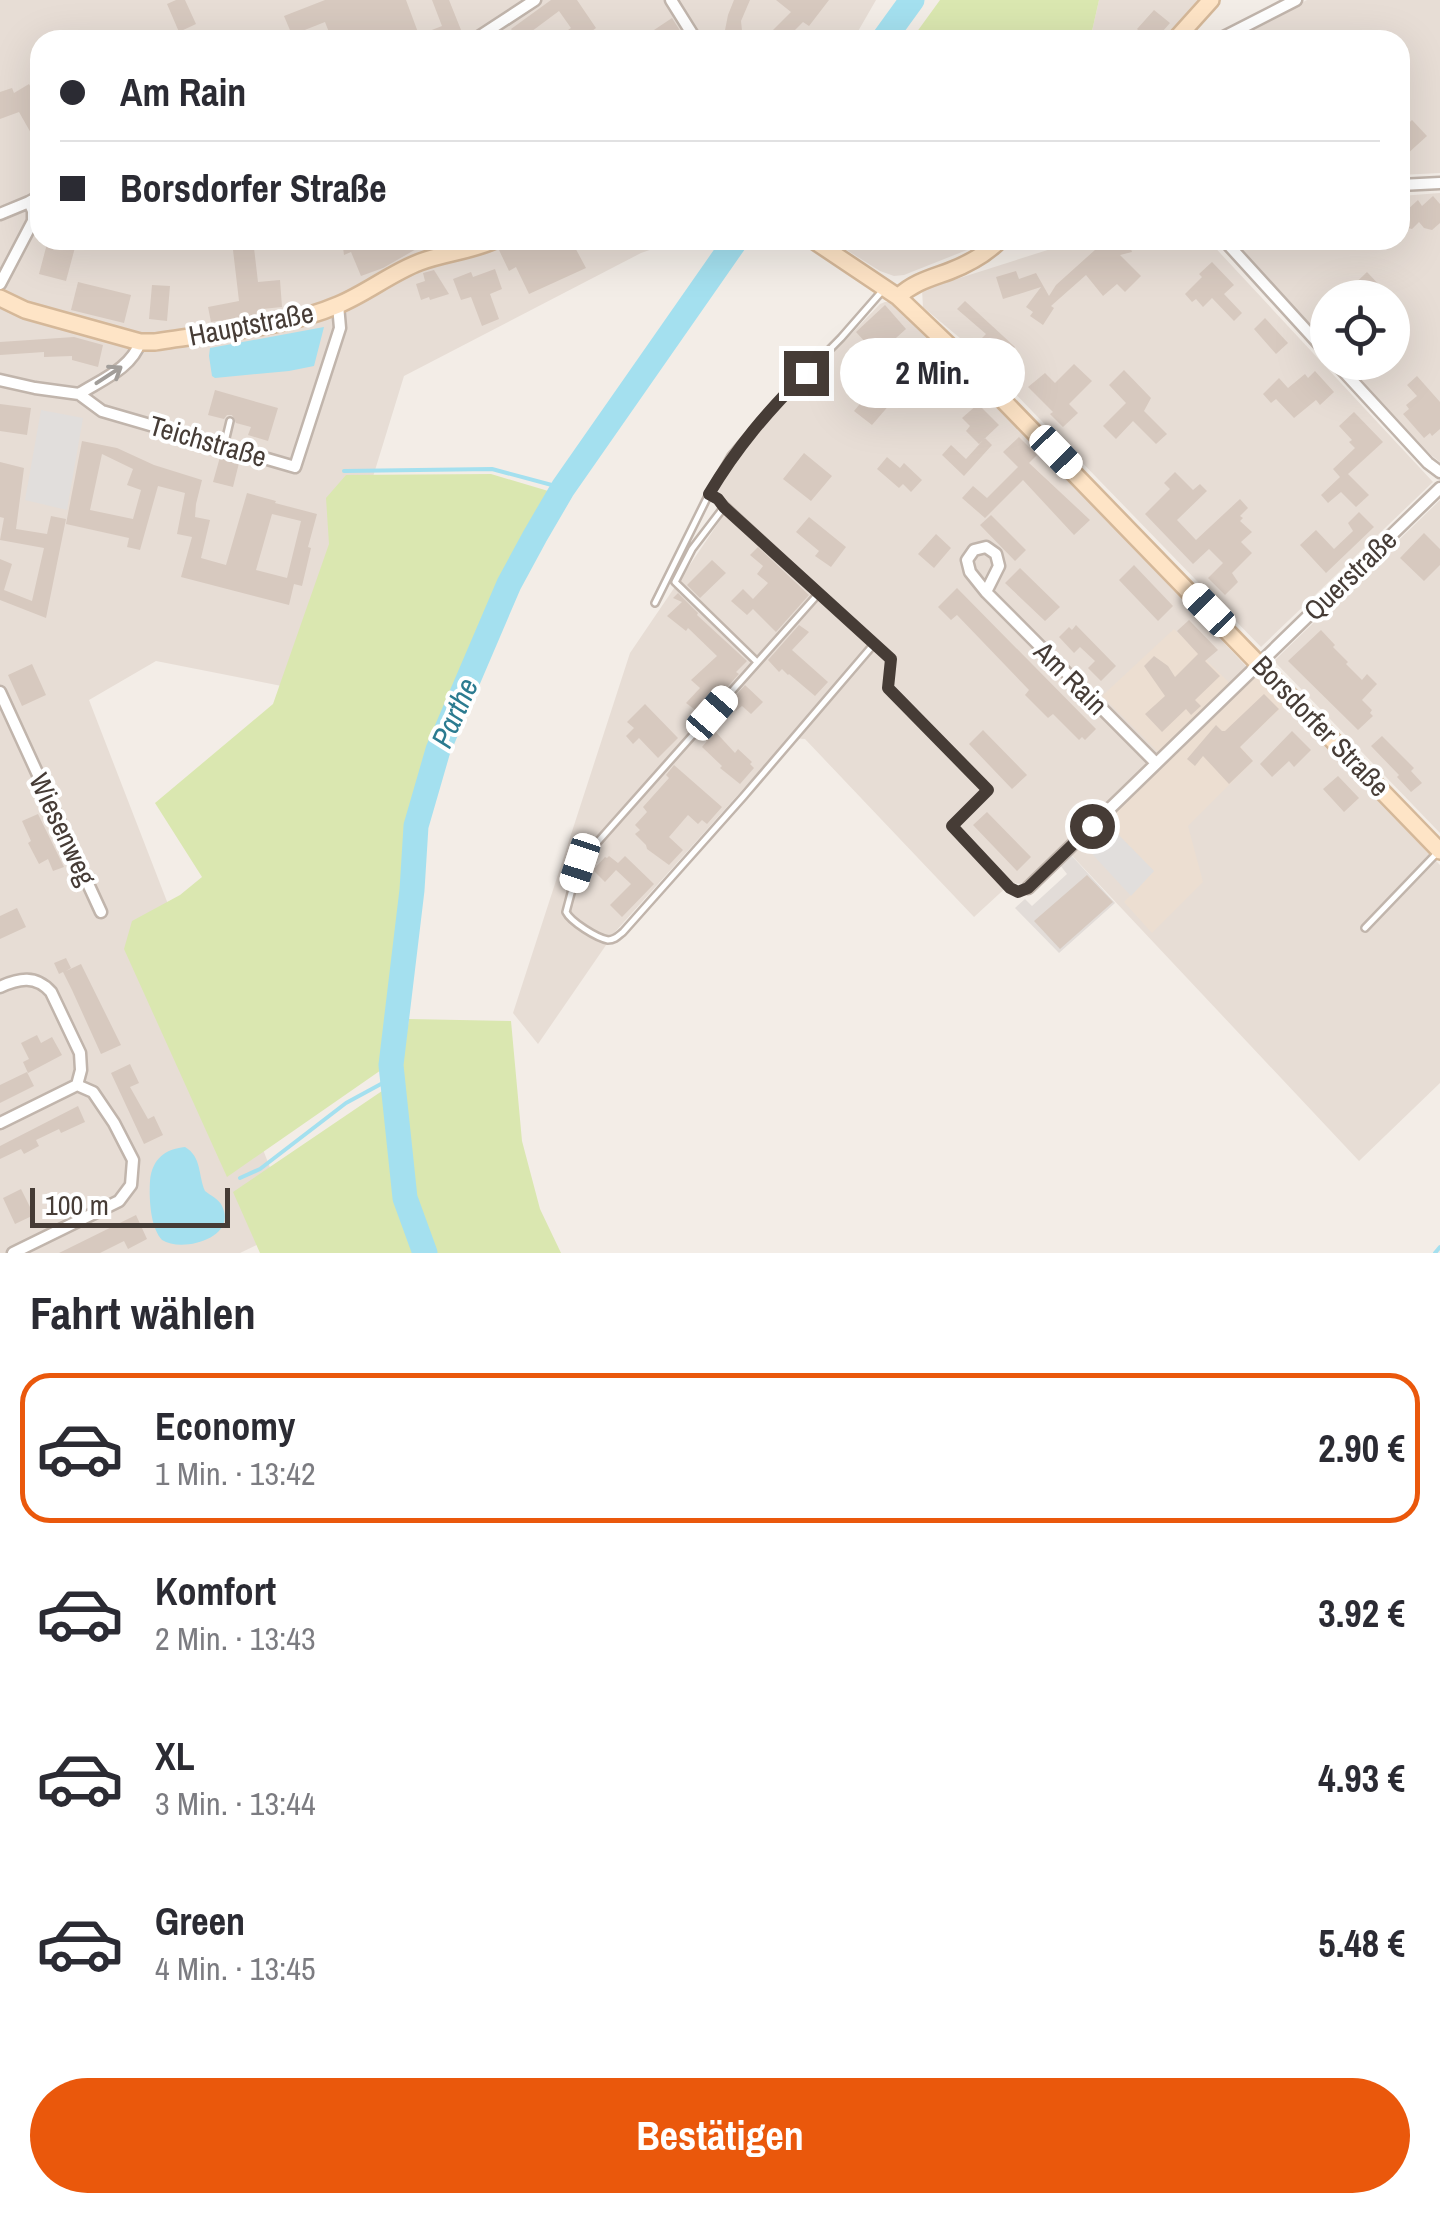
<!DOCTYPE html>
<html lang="de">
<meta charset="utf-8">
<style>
:root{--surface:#fff;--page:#f2f2f3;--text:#2b2b33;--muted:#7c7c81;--line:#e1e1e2;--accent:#ea580c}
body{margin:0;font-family:"Archivo Narrow",sans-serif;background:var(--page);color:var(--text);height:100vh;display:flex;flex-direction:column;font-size:38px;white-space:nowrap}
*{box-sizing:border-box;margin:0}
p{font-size:32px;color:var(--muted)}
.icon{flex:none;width:55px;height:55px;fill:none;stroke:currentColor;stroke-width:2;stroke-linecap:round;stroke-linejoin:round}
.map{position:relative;height:1253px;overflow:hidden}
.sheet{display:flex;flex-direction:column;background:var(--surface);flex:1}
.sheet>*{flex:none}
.guide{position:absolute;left:30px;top:30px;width:1380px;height:220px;border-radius:30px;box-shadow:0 10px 40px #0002;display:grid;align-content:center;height:220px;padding:0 30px;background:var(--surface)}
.controls{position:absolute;left:1310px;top:280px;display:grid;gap:20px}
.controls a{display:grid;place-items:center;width:100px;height:100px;border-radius:50%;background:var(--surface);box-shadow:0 10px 40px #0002;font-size:50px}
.scale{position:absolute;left:30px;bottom:25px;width:200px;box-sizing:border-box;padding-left:10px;border:5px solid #463c36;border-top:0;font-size:28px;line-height:35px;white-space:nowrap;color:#463c36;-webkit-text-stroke:8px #fff;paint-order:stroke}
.end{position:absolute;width:45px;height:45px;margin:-22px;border:12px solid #463c36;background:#fff;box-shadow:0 0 0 5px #fff}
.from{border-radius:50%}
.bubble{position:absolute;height:70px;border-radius:35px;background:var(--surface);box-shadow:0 10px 40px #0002;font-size:32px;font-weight:700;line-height:70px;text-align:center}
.car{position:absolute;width:30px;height:60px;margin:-30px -15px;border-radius:12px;box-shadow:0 0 8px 2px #0007;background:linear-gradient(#fff 24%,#345 0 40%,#fff 0 76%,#345 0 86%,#fff 0)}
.guide b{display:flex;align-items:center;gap:35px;height:95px;font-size:38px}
.guide b+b{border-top:2px solid var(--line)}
.guide i{width:25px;height:25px;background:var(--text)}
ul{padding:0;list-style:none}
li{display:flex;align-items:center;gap:30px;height:150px;margin:0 20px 15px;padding:0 10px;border:5px solid transparent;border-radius:30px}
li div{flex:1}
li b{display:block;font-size:38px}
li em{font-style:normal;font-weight:700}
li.selected{border-color:var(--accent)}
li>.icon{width:90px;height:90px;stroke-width:1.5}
h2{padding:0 30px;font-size:45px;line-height:120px}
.primary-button{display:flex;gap:20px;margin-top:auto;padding:20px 30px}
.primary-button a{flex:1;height:115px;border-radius:60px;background:var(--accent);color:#fff;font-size:40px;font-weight:700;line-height:115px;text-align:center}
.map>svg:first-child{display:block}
.residential{fill:#e7ddd5}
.industrial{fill:#e2dcd8}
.education{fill:#ecded1}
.green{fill:#dae7b0}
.parking{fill:#e1dedc}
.water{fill:#a4e0ef}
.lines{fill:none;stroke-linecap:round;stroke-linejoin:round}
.stream{stroke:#a4e0ef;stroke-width:4}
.river{stroke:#a4e0ef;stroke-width:25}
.building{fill:#d7c9bf;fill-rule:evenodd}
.lane-casing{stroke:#c1b5ac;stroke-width:10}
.street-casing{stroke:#c1b5ac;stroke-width:15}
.secondary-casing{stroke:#d5b899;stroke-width:20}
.lane{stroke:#fff;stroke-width:5}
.street{stroke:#fff;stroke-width:10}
.secondary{stroke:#fee4c6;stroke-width:15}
.oneway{stroke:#a29e9a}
.route{stroke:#463c36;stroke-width:12}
.labels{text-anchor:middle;stroke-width:8;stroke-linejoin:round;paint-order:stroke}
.street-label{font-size:28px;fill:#463c36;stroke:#fff}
.water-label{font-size:30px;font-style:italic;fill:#2b7b90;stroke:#fff}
</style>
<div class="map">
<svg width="1440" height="1253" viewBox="0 0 1440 1253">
<rect width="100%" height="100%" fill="#f3ede7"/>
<path class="residential" d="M0,0H876L853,40H40V240H678L641,253L404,376L307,691L156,661L89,700L293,1227L240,1253H0Z
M1099,0H1199L1164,40H1090Z
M1307,0H1440V173L1400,175V40H1230Z
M1440,193V462L1431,455L1344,363L1392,362V298H1328L1327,345L1231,240H1400V196Z
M831,240H983L967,250L904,275L894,276L880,271Z
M1079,240H1208L1433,482L1261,647L967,344L923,307L922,290Z
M885,302H891L911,320L998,405L1244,664L1440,865V1083L1359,1161L1062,845L1022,884L1011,883L974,917L805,739L789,738L615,932L538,1044L513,1013L630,653L723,516L713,502L738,452L880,304Z
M1440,500V833L1274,661Z"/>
<path class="industrial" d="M1071,855L1115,903L1059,953L1015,908L1025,899L1032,906L1067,874L1060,865Z"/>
<path class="education" d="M1174,629L1239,692L1256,676L1284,705L1240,746L1253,761L1188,826L1203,882L1152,933L1124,902L1154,871L1105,821L1167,761L1102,696Z"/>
<path class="green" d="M940,0H1099L1090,40H911Z
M491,474L555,493L496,595L435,740L409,826L384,1068L227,1177L124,949L132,921L180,895L202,877L155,803L273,704L329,544L326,498L346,475Z
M409,1019L511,1021L522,1141L540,1209L561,1253H431C416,1213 401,1157 401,1114C400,1082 404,1051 409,1019Z
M382,1091C389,1105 386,1122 389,1138C395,1177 404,1216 418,1253H260L233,1192Z"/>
<path class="parking" d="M41,410L83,418L67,510L25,500Z
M1105,821L1154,871L1131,896L1082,843Z"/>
<path class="water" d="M324,327L314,366L289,371L215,378L212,376L209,356L210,348Z
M185,1147C202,1157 198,1175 205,1191C211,1196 219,1199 222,1206C238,1238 182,1253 162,1240C150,1227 149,1198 150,1181C152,1159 165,1149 185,1147Z"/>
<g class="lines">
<path class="stream" d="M344,471L492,469L563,488
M240,1178L260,1169L346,1103L392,1078
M1435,1253L1440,1247"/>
<path class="river" d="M883,40L912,0
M425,1253L405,1198L391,1065L412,890L416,826L438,750L509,584L535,536L563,488L736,240"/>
</g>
<path class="building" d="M176,0H185L196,24L179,32L167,4Z
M325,0H406L419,35L442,26L432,0H449L461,30L435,40H332L325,22L292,35L284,16Z
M551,0H577L596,28L580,40H553L571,28L559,11L520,40L511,29Z
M734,0H750L741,21L743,40H729L725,30L728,15Z
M776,0H829L809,26L803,22L785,40H763L791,12Z
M1154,10L1170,23L1155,40H1149L1137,29Z
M672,18L686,40H639Z
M29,84L40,105V149L19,112L0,119V92L12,88L14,93Z
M1412,120L1427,136L1406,155L1400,149V131Z
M1433,196L1440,204V223L1432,230L1424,228L1419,222L1412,229L1400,226V202L1407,210L1418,200L1422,206Z
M48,240H77L66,281L39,274Z
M342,240H413L418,248L383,268L361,276L351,252L344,255Z
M518,240H571L586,268L529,294L516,267L509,271L499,250Z
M1106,240H1128L1132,252L1120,255L1141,276L1125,292L1117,284L1103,296L1086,275L1051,306L1054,308L1043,325L1030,316L1033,312L1026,307L1041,287L1003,299L996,277L1016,271L1019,279L1036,273L1049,296L1056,285Z
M254,248L258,282L280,280L282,307L262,309V314L211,322L208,307L239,301L233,250Z
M1212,262L1234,285L1224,294L1242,313L1234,321L1212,298L1203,307L1196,299L1192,302L1185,294L1202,277L1199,274Z
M495,269L502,289L490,294L499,319L482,326L471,297L461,300L453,279L471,272L473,277Z
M434,270L449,294L430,300L429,297L421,300L416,284L425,281L423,273Z
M1367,272L1384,290L1376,298L1365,287L1354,298H1340Z
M78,282L131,295L124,323L71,310Z
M152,285L170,286L167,321L149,319Z
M965,301L1015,347L999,363L978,342L986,334L957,309Z
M885,305L906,329L877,355L856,332Z
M1265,318L1288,343L1276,354L1254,329Z
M74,337L103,345L98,367L72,360V356L44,357V352L0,355V342Z
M917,363L933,381L917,396L900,379Z
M1074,364L1092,381L1069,404L1078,413L1063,427L1050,414L1053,412L1028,387L1045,373L1055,383Z
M1124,370L1151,398L1144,411L1167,434L1156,444L1133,421L1116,439L1103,426L1126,403L1109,385Z
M1315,371L1334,392L1320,405L1316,400L1294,418L1276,399L1271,403L1263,394L1279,378L1288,388L1305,374L1308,378Z
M1417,376L1440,402V429L1432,436L1430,433L1424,438L1403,414L1409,409L1406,405L1417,396L1407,385Z
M873,388L891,403L872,425L854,411Z
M215,390L278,408L268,441L248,435L251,427L236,423L232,415H227L224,419L208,415Z
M0,404L31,408L27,435L0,431Z
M978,404L999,425L979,444L966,431L970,426L962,418Z
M1354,412L1383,442L1348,474L1369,495L1356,507L1341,492L1328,503L1321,495L1340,477L1333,469L1355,448L1349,442L1352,440L1339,426Z
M1019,437L1037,455L1029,463L1090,520L1074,535L1023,480L985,518L962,498L973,486L987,498L1018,467L1003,452Z
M985,438L992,445L964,476L942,455L951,445L966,459Z
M82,441L117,448L154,465L202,480L196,504L195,517L210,520L201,558L226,565L247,493L276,501L275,503L317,514L308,547L311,548L302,586L294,584L289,605L181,577L192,537L177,534L185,493L158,486L140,550L127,547L129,538L66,524ZM102,454L133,469L127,485L141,490L133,519L90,510ZM272,514L301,521L287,578L256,570Z
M804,453L832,476L811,501L783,479Z
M220,457L239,463L233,487L213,482Z
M887,457L900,468L904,463L922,480L911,492L903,484L899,488L877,469Z
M0,462L24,468L16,529L47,534L51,516L66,519L46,618L0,600V559L12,564L4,590L32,601L44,548L0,540L4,518L0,517Z
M1175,472L1193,490L1200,484L1207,491L1177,520L1196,540L1240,499L1248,508L1240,516L1243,518L1240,521L1252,532L1241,542L1252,553L1232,573L1238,582L1225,595L1208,578L1223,563L1209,549L1193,564L1145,514L1170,489L1164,483Z
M1359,512L1374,527L1326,573L1300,545L1316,530L1334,549L1353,531L1348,523Z
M991,515L1026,550L1015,561L980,525Z
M809,517L846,547L831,567L815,556L819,551L796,532Z
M1424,533L1440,549V565L1424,581L1400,558Z
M936,534L951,548L934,568L918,554Z
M758,547L809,595L776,632L753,609L747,615L731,601L743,589L753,599L768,583L757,574L763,566L750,555Z
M712,560L726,573L700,598L687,585Z
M1134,565L1173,606L1158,621L1119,580Z
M1020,568L1060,607L1045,621L1005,583Z
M957,588L1096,729L1085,740L1082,737L1079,740L1053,714L1048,718L1025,695L1029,690L957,615L951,620L938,607Z
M678,593L698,613L697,615L747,661L736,672L739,674L702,715L686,703L700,688L691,680L717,656L688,628L686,631L667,616L682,602L673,598Z
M1189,620L1218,650L1205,661L1220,676L1195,700L1201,706L1191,715L1186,709L1162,732L1145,714L1165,696L1144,666L1154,656L1168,666L1175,677L1198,654L1177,631Z
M799,625L809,632L792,650L828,682L815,696L789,674L788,675L782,669L779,672L768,660Z
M1076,625L1116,666L1101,681L1088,668L1095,661L1080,647L1074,653L1059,637L1069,627L1072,630Z
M1321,630L1335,645L1333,647L1348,662L1346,664L1362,680L1367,674L1377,684L1362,700L1372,710L1370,713L1373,716L1358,730L1288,661Z
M32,664L46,695L22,706L8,675Z
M745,685L763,702L751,714L742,706L736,711L735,709L718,729L711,723Z
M1264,694L1279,709L1240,747L1253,761L1229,784L1203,756L1195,766L1187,759L1216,725L1222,731H1225Z
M645,704L678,738L658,758L639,738L633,744L626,736L634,728L627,722Z
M712,728L735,753L738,749L752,762L750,764L754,768L740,784L720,768L722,766L702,747L707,741L703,738Z
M983,730L1027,775L1012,789L969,744Z
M1292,731L1311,750L1294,767L1289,761L1272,777L1260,764Z
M1382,736L1414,768L1411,771L1422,783L1411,792L1397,777L1399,775L1371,746Z
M674,765L722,807L707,824L702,820L698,824L688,815L669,837L683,850L669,865L647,849L646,845L635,834L640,830L635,825L647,812L643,807L669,778L666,775Z
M1338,776L1359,798L1344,812L1323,789Z
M987,812L1031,857L1017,871L973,825Z
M38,814L64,867L53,871L48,859L39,864L28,843L31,841L22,821Z
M609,856L618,863L625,856L654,884L622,917L610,905L631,884L616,870L605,882L593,870L605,857L607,858Z
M1087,875L1113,902L1060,949L1034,921Z
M17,908L26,927L0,939V916Z
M66,958L71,968L66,971L81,964L121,1045L101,1054L72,990L63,972L59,974L54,963Z
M37,1035L41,1043L52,1037L62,1055L28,1073L23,1062L29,1059L21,1043Z
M130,1064L139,1083L130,1087L148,1119L154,1116L163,1135L144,1144L111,1073Z
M27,1072L34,1086L0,1103V1085Z
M78,1106L85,1122L61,1133L59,1129L36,1140L39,1146L24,1154L21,1149L0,1159V1146Z
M21,1189L34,1215L15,1224L3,1198Z
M136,1215L147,1239L128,1249L124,1241L100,1253H59Z"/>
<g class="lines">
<defs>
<path id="lane" d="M224,446L230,421
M709,494L718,499L874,644L743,797L623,932C618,936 615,940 608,940C597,938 571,922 566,912L579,863L819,593
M724,507L692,549L675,582L757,662
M655,603L709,494L731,456L770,410L841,338L883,290
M874,644L891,659L888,688L988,790L952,825L1010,888L1019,892L1028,888
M1365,928L1437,853"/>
<path id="street" d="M671,0L696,40
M474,40L535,0
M1218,40L1296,0
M1400,185L1440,183
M0,214L29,202
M1037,240H1042
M1224,240L1328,354
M0,284L33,221V211L29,202L40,196
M1335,362L1428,463L1440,472
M0,380L35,388L79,394C101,380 132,368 140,342
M79,394L102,411L295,467L340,328L338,305
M986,547L996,554L999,566L986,592L970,572L967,560L974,550Z
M986,592L1156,763
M0,692L101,912
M1028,888L1440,488
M0,987C19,978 36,975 51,992L80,1053L81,1070L77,1085
M0,1123L77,1085
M13,1253L119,1201L131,1185L133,1160L114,1123L93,1092L77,1085"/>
<path id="secondary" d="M1175,40L1211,0
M813,240L898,297L961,357L1440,851
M898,297C914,282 931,278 950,271C968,264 986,254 1000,240
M0,298L25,310L140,342H155C215,332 282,329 338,305C367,293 391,273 420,262C444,253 471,251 495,240"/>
</defs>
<use href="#lane" class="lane-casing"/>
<use href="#street" class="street-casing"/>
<use href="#secondary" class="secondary-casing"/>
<use href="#lane" class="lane"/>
<use href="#street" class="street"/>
<use href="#secondary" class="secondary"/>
</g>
<defs><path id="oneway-shaft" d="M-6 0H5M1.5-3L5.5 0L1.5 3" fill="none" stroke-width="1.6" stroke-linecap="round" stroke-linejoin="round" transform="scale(2.5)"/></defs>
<use class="oneway" href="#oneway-shaft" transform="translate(109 375) rotate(-33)"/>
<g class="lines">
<path class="route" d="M806,373C767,412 737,447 709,494L718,499L724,507L891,659L888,688L988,790L952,826L1010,888L1018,892L1028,888L1092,826"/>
</g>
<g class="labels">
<g class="street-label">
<text transform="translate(251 324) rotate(-11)" y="10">Hauptstraße</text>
<text transform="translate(208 441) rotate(16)" y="10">Teichstraße</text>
<text transform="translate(1350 575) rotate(-44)" y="10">Querstraße</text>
<text transform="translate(1071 678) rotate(45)" y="10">Am Rain</text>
<text transform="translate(1321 726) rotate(46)" y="10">Borsdorfer Straße</text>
<text transform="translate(63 829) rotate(65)" y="10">Wiesenweg</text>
</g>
<g class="water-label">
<text transform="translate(455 713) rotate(-66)" y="10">Parthe</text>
</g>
</g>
</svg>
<div class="controls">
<a><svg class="icon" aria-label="locate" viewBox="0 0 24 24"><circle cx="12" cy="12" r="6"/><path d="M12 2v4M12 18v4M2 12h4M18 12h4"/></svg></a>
</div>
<div class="scale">100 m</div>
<i class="end from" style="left:1092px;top:826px"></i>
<i class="end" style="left:806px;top:373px"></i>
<div class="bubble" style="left:840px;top:338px;width:185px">2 Min.</div>
<i class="car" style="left:1056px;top:452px;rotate:136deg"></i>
<i class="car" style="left:1209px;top:610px;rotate:316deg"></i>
<i class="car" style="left:712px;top:713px;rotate:41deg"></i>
<i class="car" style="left:580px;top:863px;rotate:198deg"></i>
<div class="guide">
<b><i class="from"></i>Am Rain</b>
<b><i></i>Borsdorfer Straße</b>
</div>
</div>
<section class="sheet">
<h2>Fahrt wählen</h2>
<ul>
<li class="selected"><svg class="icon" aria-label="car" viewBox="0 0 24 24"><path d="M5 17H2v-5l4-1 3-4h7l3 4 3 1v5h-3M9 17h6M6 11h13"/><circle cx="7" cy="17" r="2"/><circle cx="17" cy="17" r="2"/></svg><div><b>Economy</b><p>1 Min. · 13:42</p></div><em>2.90 €</em></li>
<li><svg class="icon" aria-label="car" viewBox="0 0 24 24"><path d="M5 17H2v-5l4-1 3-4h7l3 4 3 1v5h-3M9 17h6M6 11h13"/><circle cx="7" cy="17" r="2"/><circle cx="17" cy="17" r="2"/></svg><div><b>Komfort</b><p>2 Min. · 13:43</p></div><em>3.92 €</em></li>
<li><svg class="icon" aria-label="car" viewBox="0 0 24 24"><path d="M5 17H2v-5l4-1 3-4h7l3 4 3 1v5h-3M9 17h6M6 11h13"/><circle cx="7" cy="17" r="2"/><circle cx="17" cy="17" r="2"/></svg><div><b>XL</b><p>3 Min. · 13:44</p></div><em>4.93 €</em></li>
<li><svg class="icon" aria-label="car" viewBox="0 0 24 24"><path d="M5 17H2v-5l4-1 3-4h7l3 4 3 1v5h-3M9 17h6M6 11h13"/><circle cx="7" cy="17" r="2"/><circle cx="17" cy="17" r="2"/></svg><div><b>Green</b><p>4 Min. · 13:45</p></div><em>5.48 €</em></li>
</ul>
<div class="primary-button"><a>Bestätigen</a></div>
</section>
